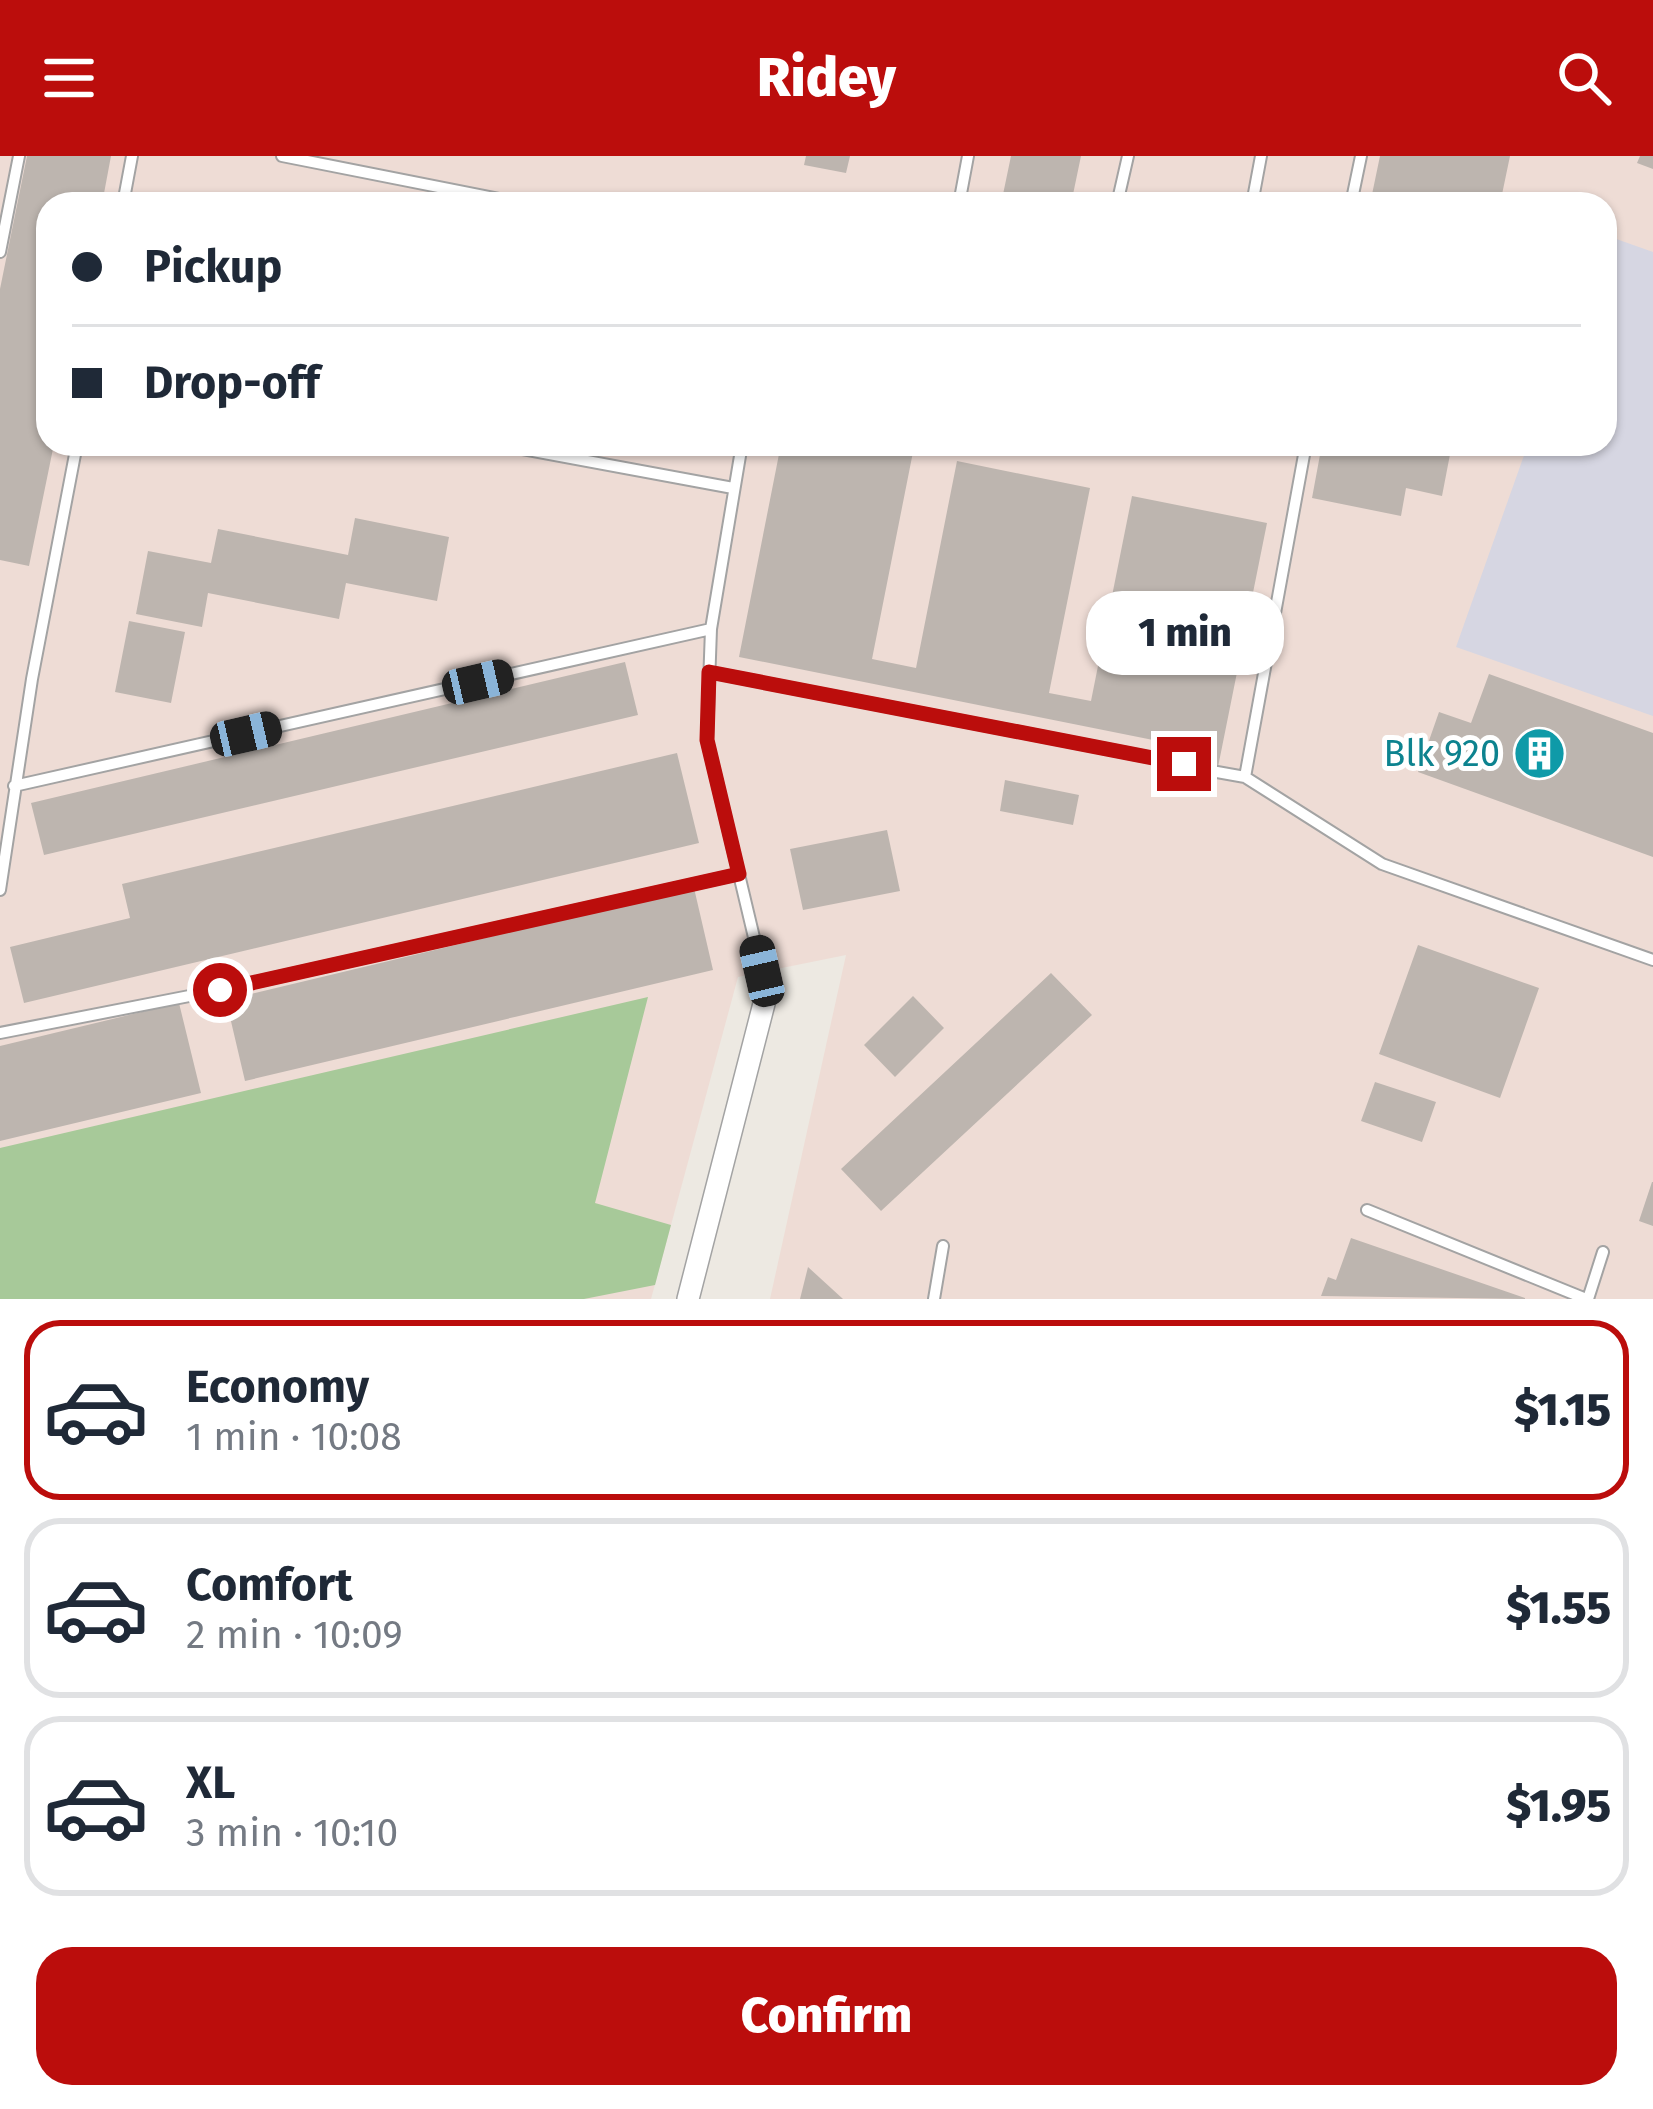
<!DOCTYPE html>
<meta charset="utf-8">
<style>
:root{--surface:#fff;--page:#f2f2f3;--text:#1f2937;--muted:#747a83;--line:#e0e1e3;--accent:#bb0d0c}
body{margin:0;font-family:"Fira Sans",sans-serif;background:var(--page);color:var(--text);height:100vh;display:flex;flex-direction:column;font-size:45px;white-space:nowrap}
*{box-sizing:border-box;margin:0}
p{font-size:39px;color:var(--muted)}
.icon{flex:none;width:66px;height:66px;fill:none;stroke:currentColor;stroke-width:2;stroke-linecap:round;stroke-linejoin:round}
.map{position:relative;height:1143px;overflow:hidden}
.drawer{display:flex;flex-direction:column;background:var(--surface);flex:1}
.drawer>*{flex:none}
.top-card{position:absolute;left:36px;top:36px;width:1581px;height:264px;border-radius:36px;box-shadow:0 3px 9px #0004;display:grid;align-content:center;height:264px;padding:0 36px;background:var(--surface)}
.end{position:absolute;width:54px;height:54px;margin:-27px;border:15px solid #bb0d0c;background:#fff;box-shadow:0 0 0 6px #fff}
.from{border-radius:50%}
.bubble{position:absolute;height:84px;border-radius:36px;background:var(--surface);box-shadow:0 3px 9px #0004;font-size:39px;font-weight:800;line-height:84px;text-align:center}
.car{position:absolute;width:36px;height:72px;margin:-36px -18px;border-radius:15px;box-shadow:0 0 9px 3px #0007;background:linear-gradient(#222 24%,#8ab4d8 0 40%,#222 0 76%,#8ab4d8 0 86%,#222 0)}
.top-card b{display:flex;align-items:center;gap:42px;height:114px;font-size:45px}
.top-card b+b{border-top:3px solid var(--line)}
.top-card i{width:30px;height:30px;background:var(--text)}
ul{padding:21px 0 0;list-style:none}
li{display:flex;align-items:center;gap:36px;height:180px;margin:0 24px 18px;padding:0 12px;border:6px solid var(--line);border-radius:36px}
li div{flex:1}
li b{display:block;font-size:45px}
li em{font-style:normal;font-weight:800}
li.selected{border-color:var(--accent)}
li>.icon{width:108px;height:108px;stroke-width:1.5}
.primary-button{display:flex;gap:24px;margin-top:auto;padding:24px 36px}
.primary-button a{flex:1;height:138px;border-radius:36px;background:var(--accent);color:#fff;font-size:48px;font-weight:800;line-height:138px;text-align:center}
header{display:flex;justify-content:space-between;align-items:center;height:156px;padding:0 36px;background:var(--accent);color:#fff;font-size:54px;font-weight:800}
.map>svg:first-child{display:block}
.military{fill:#eedcd5;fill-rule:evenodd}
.forest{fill:#a7c999}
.plaza{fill:#d6d6e2}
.building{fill:#bdb5af}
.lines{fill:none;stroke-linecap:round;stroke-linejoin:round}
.service-casing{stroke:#a3a3a3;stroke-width:14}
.minor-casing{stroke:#a3a3a3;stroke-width:24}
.service{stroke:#fff;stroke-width:10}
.minor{stroke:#fff;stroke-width:21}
.route{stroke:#bb0d0c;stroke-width:15}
.labels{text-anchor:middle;stroke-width:10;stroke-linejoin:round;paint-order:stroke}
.culture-label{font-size:36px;fill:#0d838f;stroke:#fff;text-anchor:end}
</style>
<header><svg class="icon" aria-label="menu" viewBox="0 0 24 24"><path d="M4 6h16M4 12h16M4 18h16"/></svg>Ridey<svg class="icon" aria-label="search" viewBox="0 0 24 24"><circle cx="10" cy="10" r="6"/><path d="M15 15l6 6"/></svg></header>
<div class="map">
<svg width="1653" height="1143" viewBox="0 0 1653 1143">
<rect width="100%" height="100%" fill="#ede9e2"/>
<path class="military" d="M0,0H1653V1143H770L846,799L738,821L651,1143H0ZM48,48H1605V288H48Z"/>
<path class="forest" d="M648,841L595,1047L671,1069L655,1129L584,1143H0V992Z"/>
<path class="plaza" d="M1605,79L1653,96V560L1456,491L1528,288H1605Z"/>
<path class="building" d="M27,0H111L102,48H48V288H54L29,410L0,404V133Z
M806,0H850L846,17L804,9Z
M1011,0H1081L1071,48H1001Z
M1380,0H1510L1500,48H1370Z
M1640,0H1653V13L1637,7Z
M781,288H872L913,296L872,503L916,512L957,305L1090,332L1049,537L1091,545L1132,340L1267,367L1212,641L1179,634L1188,591L739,501Z
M1322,288H1452L1442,340L1406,332L1401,360L1312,342Z
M355,362L449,381L437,445L346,427L339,463L208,437L202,471L136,458L148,395L211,407L218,373L348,399Z
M129,465L185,476L171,547L115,536Z
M625,506L638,559L44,699L31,647Z
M1489,518L1653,577V701L1418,616L1439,556L1471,567Z
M677,597L699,687L24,847L10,791L130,762L122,728Z
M1005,624L1079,639L1073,669L1000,655Z
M887,674L900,735L803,754L790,693Z
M694,732L713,814L245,925L226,844Z
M1418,789L1539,832L1500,942L1379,898Z
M1051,817L1092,859L881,1055L841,1013Z
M913,840L944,872L895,921L864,889Z
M179,847L201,937L0,985V890Z
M1375,926L1436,946L1422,986L1361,965Z
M1652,1026H1653V1070L1639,1065Z
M1351,1082L1525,1142V1143L1321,1140L1328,1121L1336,1124Z
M808,1111L843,1143H800Z"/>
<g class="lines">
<defs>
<path id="service" d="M282,0L525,48
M123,48L132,0
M959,48L968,0
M1117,48L1128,0
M1252,48L1261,0
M1351,48L1361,0
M0,96L19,0
M495,288L733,332
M742,288L711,473L707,584L762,815
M709,516L1184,608
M1217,616L1245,621L1382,708L1653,804
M1245,621L1306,288
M14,630L711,473
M0,734L32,523L77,288
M0,877L220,834L739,718
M1367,1054L1586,1143
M934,1143L943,1090
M1588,1143L1603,1096"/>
<path id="minor" d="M688,1143L767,836L762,815"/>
</defs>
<use href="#service" class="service-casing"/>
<use href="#minor" class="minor-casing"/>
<use href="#service" class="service"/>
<use href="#minor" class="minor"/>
</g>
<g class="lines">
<path class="route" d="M220,834L739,718L707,584L709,516L1184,608"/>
</g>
<defs>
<symbol id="building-disc" viewBox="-11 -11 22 22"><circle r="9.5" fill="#0f9aa8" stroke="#fff"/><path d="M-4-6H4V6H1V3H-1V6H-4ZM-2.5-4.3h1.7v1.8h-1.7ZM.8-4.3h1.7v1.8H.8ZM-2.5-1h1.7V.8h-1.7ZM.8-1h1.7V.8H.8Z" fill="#fff"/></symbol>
</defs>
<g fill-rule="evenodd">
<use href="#building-disc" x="1510" y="568" width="59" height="59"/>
</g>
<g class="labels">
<g class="culture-label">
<text x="1500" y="610">Blk 920</text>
</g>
</g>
</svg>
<i class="end from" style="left:220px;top:834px"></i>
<i class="end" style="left:1184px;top:608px"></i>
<div class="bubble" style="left:1086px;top:435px;width:198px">1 min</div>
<i class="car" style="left:478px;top:526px;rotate:77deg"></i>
<i class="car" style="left:246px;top:578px;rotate:77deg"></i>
<i class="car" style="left:762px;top:815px;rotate:347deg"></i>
<div class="top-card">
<b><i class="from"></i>Pickup</b>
<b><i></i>Drop-off</b>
</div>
</div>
<section class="drawer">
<ul>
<li class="selected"><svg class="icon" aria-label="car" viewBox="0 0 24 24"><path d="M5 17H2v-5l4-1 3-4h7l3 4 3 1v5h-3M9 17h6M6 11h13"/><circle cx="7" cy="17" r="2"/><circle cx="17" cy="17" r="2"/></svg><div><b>Economy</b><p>1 min · 10:08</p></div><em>$1.15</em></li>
<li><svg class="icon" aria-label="car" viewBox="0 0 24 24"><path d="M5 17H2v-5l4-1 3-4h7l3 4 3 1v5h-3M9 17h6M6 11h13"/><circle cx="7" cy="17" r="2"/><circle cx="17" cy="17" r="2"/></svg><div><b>Comfort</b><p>2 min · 10:09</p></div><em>$1.55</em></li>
<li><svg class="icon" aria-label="car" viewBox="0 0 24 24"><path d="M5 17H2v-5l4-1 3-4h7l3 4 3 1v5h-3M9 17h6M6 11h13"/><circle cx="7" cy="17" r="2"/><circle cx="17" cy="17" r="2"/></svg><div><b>XL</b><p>3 min · 10:10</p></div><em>$1.95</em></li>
</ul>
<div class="primary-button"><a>Confirm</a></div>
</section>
